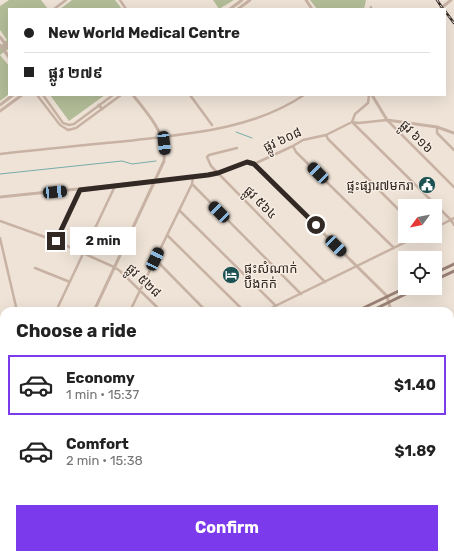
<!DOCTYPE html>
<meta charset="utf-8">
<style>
:root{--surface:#fff;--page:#f2f2f2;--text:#222;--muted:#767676;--line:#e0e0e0;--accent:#7c3aed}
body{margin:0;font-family:Rubik,"Noto Sans Khmer",sans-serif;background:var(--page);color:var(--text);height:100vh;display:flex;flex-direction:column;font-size:15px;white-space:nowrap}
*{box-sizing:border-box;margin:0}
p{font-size:13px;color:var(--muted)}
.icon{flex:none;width:22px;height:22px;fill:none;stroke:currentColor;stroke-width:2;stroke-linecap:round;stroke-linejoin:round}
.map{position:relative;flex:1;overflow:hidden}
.details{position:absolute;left:0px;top:307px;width:454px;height:252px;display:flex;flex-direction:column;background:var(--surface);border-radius:12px 12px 0 0;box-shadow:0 4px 16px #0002}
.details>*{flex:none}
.banner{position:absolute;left:8px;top:8px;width:438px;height:88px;border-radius:0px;box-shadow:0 4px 16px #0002;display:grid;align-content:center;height:88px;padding:0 16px;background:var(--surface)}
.needle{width:26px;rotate:238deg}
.controls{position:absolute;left:398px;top:199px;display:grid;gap:8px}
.controls a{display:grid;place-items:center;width:44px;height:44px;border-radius:0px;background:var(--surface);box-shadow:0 4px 16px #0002;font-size:20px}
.end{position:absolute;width:18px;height:18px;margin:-9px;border:5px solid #322925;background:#fff;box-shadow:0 0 0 2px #fff}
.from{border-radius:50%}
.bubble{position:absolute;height:28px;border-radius:0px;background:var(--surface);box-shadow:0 4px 16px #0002;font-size:13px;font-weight:700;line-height:28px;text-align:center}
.car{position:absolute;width:12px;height:24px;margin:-12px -6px;border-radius:5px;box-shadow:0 0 3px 1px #0007;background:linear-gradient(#222 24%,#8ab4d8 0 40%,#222 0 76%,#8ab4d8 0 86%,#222 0)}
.banner b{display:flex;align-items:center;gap:14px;height:38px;font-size:15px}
.banner b+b{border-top:1px solid var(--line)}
.banner i{width:10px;height:10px;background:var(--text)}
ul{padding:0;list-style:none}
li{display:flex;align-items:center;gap:12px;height:60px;margin:0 8px 6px;padding:0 8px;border:2px solid transparent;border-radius:0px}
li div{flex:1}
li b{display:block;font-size:15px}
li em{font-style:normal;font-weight:700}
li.selected{border-color:var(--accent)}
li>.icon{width:36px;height:36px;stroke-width:1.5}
h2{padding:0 16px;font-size:18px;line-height:48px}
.button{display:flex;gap:8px;margin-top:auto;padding:8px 16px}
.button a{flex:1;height:46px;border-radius:0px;background:var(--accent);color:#fff;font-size:16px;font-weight:700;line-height:46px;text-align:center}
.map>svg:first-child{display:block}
.green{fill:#b3bd98}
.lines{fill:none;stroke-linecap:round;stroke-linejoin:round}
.stream{stroke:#77abab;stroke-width:1}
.minor{stroke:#c7b2a4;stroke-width:2.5}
.tertiary{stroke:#c7b2a4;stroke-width:3}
.secondary{stroke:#9a8176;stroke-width:3}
.primary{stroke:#745f57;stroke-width:3.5}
.rail-casing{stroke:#322925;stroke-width:2.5}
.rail{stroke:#f8ede3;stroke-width:1;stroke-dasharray:3;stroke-linecap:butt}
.route{stroke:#322925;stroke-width:5}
.labels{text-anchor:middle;stroke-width:3;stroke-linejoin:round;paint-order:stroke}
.street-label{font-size:13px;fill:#322925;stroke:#f8ede3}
.poi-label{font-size:13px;fill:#322925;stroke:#f8ede3;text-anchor:end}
</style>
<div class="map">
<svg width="454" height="559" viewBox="0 0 454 559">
<rect width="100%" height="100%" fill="#efe3d7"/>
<path class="green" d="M9,0H41L48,9H9V48L0,55L9,66V94L0,101V46L7,40L0,30V6Z
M72,0H115L122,9H60Z
M213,0H234L219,9Z
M310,0H366L364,9H317Z
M50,95H105L69,121Z"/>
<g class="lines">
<path class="stream" d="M236,132L252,138
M0,174L122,161L132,164L156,161"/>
<path class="minor" d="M120,0L126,9
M54,9L66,0
M370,9L371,7
M2,48L9,43
M37,95L60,125L68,130L76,128L121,95
M43,95L63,123L69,125L74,124L113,95
M190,95L212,125
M369,95L368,103L355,114L352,122L451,220L454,225
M437,127V133L454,150
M326,135L328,139L405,216
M293,146L296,152L394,248
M237,148L209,155L207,157L211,166L325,282
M0,154C42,149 85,145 127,141C187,134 252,130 304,95
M254,164L293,146L303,140L326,135L352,122L359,123L387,120L454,187
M192,184L301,294
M179,210L276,306
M0,221L56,241L114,267L120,271L161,311
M435,228L454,218
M167,235L244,311
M0,238L17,311
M56,241L80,189
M155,259L206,311
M35,268L70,282
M56,311L115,186
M130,311L192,184L193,177
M265,311L418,236
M450,319L454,317
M450,339L454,341
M450,431L454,425
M450,438H454
M450,475L454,499
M0,483L4,481
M450,505L454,506
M152,555L156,559
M218,555L245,559
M10,556L25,555
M372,559V555"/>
<path class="tertiary" d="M306,0L312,9
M230,9L242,0
M238,9L250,0
M440,9L451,0
M0,37L9,49
M0,45L9,57
M372,95L387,120L437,127L454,133
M0,105L13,95
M99,105L102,109
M0,111L22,95
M0,197L193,177L218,173L247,162H251L387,296L391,311
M94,311L164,161C166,132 150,117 133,95
M0,382L4,381
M450,548L454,549
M90,555L95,559
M81,559L85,555
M231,559L233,555
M421,559L422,555"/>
<path class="secondary" d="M435,273L454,264
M435,280L454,271
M357,311L405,288
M371,311L418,288"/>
<path class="primary" d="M0,417L4,435
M0,437L4,455
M0,499L4,495
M0,507L4,501"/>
<defs>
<path id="rail" d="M437,0L443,9
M445,11L454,23"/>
</defs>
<use href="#rail" class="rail-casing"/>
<use href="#rail" class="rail"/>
</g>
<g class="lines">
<path class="route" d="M56,241L80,190L208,175L218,173L247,162L254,164L316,225"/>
</g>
<defs>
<symbol id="civic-disc" viewBox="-11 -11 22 22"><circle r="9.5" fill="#1d5152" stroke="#f8ede3"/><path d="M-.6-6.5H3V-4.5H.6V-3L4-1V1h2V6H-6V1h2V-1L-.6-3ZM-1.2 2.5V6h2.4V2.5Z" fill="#fff"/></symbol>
<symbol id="hotel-disc" viewBox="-11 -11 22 22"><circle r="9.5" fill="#1d5152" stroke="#f8ede3"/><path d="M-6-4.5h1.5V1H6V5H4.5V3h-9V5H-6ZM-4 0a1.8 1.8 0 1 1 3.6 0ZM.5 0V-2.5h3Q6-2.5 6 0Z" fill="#fff"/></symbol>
</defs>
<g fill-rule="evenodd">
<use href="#civic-disc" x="417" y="175" width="20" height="20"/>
<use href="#hotel-disc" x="221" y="265" width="20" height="20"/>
</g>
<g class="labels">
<g class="street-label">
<text transform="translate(417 136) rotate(45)" y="5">ផ្លូវ ៦១៦</text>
<text transform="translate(282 139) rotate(-25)" y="5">ផ្លូវ ៦០៨</text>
<text transform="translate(261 202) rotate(45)" y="5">ផ្លូវ ៥៦៤</text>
<text transform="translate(144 280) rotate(43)" y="5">ផ្លូវ ៥២៨</text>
</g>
<g class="poi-label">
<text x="414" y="190">ផ្ទះផ្សារ៧មករា</text>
<text x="244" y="273" text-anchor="start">ផ្ទះសំណាក់<tspan x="244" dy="15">បឹងកក់</tspan></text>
</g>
</g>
</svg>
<div class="controls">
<a><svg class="needle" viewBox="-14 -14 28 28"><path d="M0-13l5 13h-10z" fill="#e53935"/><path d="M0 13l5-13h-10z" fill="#767676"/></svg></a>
<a><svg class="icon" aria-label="locate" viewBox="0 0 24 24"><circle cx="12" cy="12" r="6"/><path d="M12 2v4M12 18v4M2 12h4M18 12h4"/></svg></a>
</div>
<i class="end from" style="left:316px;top:225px"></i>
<i class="end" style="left:56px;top:241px"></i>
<div class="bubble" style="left:70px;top:227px;width:66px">2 min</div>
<i class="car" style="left:164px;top:143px;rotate:174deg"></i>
<i class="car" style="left:318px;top:173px;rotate:315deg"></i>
<i class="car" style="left:55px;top:192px;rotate:85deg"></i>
<i class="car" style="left:219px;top:212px;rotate:315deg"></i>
<i class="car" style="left:336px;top:246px;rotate:135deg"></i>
<i class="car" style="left:155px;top:259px;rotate:25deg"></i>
<div class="banner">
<b><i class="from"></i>New World Medical Centre</b>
<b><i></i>ផ្លូវ ២៧៩</b>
</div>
<section class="details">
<h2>Choose a ride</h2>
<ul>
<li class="selected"><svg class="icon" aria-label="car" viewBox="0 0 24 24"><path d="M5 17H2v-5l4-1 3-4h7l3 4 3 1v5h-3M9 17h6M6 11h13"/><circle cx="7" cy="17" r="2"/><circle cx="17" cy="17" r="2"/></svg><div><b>Economy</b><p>1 min · 15:37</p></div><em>$1.40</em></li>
<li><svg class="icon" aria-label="car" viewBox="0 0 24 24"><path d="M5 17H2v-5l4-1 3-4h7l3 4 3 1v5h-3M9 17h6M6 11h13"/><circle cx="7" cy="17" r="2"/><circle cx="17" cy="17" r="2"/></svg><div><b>Comfort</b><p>2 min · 15:38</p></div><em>$1.89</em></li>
</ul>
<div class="button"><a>Confirm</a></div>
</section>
</div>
